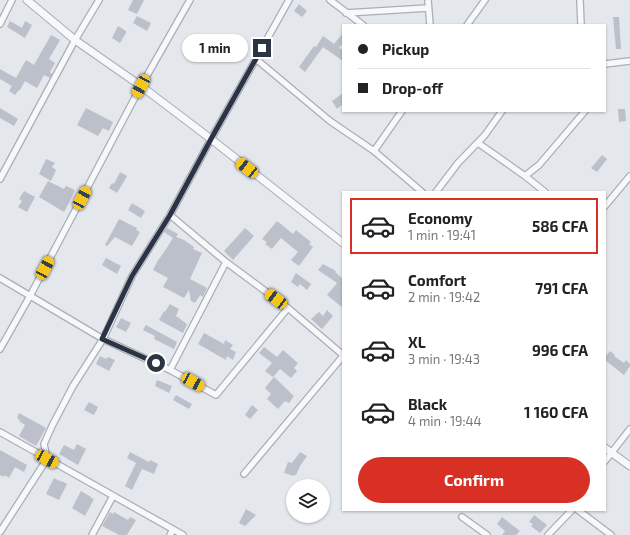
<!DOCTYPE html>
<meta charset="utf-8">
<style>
:root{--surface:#fff;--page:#f6f6f6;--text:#222;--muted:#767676;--line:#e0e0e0;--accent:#d93025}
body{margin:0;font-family:"Exo 2",sans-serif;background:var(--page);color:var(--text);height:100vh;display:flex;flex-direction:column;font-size:15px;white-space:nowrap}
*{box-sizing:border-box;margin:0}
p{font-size:13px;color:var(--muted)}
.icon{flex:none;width:22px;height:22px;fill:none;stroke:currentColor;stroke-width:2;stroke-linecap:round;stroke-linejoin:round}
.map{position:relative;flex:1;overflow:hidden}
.side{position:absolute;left:342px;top:191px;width:264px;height:320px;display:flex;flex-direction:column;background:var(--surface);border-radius:0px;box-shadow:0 1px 3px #0004}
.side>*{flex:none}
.top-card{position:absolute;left:342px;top:24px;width:264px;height:88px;border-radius:0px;box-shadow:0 1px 3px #0004;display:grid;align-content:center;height:88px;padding:0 16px;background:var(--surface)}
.buttons{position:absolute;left:286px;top:479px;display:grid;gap:8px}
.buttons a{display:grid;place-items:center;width:44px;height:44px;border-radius:50%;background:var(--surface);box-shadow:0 1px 3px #0004;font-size:20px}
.end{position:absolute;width:18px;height:18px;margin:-9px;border:5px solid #2b3445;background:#fff;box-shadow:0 0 0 2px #fff}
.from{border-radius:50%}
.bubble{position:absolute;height:28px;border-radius:14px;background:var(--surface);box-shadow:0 1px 3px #0004;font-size:13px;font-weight:700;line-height:28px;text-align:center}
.car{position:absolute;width:12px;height:24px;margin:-12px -6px;border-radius:5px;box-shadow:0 0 3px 1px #0007;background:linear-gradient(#f5c518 24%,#345 0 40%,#f5c518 0 76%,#345 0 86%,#f5c518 0)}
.top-card b{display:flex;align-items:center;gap:14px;height:38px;font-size:15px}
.top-card b+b{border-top:1px solid var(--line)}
.top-card i{width:10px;height:10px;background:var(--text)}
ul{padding:7px 0 0;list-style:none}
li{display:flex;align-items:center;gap:12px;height:56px;margin:0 8px 6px;padding:0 8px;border:2px solid transparent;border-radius:0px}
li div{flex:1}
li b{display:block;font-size:15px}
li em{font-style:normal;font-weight:700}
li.selected{border-color:var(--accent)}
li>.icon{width:36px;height:36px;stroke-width:1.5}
.button{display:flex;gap:8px;margin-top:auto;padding:8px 16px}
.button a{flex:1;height:46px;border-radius:24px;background:var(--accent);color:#fff;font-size:16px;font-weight:700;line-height:46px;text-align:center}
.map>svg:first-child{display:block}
.building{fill:#bbc0ca}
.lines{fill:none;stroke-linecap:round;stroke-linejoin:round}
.minor-casing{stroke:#a9aeb7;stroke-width:8}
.tertiary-casing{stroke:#a9aeb7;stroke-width:9}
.minor{stroke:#f7f8fa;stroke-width:5.5}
.tertiary{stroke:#f7f8fa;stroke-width:7}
.route{stroke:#2b3445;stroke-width:5}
</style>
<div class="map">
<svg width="630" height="535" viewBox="0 0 630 535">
<rect width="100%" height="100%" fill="#e4e7ec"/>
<path class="building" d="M133,0H144L137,14L128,10Z
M299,4L307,11L302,17L294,11Z
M137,16L151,23L147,31L133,23Z
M613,17H619L621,49H616Z
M10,21L22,28L25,21L32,25L25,38L7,27Z
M118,26L126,31V33L120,43L112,38Z
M343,33V43L339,48L343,50V61L323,47L305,72L299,67L314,46L316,47L323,36L334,44Z
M51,35L60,40L49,59L55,63L50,72L52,74L50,78L44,75L37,88L25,81L20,90H19L15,95L9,91L12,86L0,79V69L16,78L26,60L34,65Z
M343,93V104L337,109L332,101Z
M0,108L18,119L14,126L0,118Z
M86,108L113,122L109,131L103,128L98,136L77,125Z
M618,109H625L626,121L619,122Z
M602,155L607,159L597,172L591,168Z
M46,159L55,163L52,167L56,170L51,181L39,174Z
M120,172L127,176L117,193L109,188L112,183L114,184Z
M48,181L64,189L66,186L75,190L70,201L64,212L39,197Z
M24,191L35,197L27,212L18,207L22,201L19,199Z
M132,203L145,211L141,218L128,210Z
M119,219L137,228L136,230L140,232L132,246L115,237L107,246L105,245Z
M277,221L293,234L296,230L311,242L309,244L313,247L299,266L291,260L298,252L281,238L272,249L265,244L267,242L262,239Z
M167,228L178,234L176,237L184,240L194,247L193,249L202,253L190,279L207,288L203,297L200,295L195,303L191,301L189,290L184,298L163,287L168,278L153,270L157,262L168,246L173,238L164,232Z
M245,228L254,236L233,260L224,251Z
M106,258L121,266L117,274L102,265Z
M323,264L336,271L335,272L342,278L343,276V308L327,295L337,283L318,270Z
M296,273L311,284L307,290L300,284L298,287L291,282Z
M170,304L179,309L176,316L187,324L183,333L159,320L164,311L165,312Z
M327,310L333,316L322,329L311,319L319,312L323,316Z
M121,318L131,323L126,332L116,327Z
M146,325L177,342L174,349L154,339L155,336L143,330Z
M204,333L224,344L225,340L233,345L230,349L236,352L233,360L227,356L226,360L198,344Z
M264,347L277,357L283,350L298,363L294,368L297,371L291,378L280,369L273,377L265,371L272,363L259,353Z
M610,351L615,355L614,356L624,363L626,360L630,364V366L624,375L605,360V357Z
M100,356L106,359L108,357L115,360L109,371L96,364Z
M274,377L294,396L289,403L285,401L278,409L267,399L271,394L265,388Z
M157,380L172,386L169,393L155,386Z
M176,395L192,404L189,409L173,400Z
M89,402L98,407L94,415L84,410Z
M252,405L258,410L250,419L245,415Z
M19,413L46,428L36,446L19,436L25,425L19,421L20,420L17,418Z
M77,444L86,449L78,465L59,454L64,445L74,450Z
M0,450L27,465L24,472L15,467L9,478L5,475L4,477L0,475Z
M130,452L149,462L150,460L158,464L154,474L142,469L132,490L125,486L136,463L127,458Z
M300,452L307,456L300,466L296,475H294V476L284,473L288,462L292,463Z
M54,478L62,482V481L67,484L59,500L46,494Z
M81,491L91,497V498L94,499L85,516L72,508Z
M246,509L256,515L245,526L239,523Z
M110,512L113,514L114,512L128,520L130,517L136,520L127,535H119L102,526Z
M534,515L547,525L540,533L531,526L533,524L529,522Z
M502,517L520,531L516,535H502L505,531L497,524Z"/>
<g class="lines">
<defs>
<path id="minor" d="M330,0L363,25
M428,0L430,25
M580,0L581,25
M346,13L428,8
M0,24L12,0
M467,25L485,0
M256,59L330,121L374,151L422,192
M605,64L630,61
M478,143L525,176L545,192
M374,151L402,111
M525,176L539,165L585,111
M0,179L75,40L99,0
M436,192L458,163L485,135L502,111
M605,206L630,176
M170,215L226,262L288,308L343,355
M0,278L103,339L170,370L216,395L288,308
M0,349L30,296L141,86L190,0
M170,370L226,262
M0,432L183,535
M605,461L630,429
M244,474L343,356
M578,510L611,535
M462,517L487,535
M0,532L47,459L44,444L52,426L73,386L103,339L132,276L170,215L211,139L289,0
M92,535L113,496
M170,535L173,529
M548,535L572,510"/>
<path id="tertiary" d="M27,0L75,40L141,86L211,139L343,243
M605,448L630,466"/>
</defs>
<use href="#minor" class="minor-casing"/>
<use href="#tertiary" class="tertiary-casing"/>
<use href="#minor" class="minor"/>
<use href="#tertiary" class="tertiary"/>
</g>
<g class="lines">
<path class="route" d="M156,363L102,339L132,276L170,215L211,139L262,48"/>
</g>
</svg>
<div class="buttons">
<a><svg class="icon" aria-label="layers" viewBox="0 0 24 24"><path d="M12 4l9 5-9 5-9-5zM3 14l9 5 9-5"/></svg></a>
</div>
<i class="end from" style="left:156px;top:363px"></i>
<i class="end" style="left:262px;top:48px"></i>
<div class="bubble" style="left:182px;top:34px;width:66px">1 min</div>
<i class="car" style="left:141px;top:86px;rotate:208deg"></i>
<i class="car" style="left:247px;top:168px;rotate:308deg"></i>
<i class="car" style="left:82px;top:198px;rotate:28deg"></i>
<i class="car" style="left:45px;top:268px;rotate:28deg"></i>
<i class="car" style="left:276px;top:299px;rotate:307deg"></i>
<i class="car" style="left:193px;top:382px;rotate:119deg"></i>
<i class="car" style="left:47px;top:459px;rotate:119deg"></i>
<div class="top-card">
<b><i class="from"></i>Pickup</b>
<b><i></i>Drop-off</b>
</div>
<section class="side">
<ul>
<li class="selected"><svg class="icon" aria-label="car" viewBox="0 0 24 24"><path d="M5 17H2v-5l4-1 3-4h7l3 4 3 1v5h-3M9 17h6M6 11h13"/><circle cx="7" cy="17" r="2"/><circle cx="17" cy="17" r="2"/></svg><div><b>Economy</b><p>1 min · 19:41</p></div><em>586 CFA</em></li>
<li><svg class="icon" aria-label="car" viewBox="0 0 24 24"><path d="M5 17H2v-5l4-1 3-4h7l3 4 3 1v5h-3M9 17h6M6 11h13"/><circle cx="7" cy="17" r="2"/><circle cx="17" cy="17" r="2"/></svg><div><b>Comfort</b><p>2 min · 19:42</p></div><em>791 CFA</em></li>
<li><svg class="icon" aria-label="car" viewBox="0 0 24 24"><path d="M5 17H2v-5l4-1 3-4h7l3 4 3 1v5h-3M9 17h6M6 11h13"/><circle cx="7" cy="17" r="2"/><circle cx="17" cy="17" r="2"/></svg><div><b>XL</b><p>3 min · 19:43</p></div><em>996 CFA</em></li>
<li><svg class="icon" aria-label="car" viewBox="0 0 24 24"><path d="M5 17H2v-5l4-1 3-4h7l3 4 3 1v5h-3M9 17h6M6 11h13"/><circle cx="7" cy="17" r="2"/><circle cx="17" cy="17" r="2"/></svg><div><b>Black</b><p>4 min · 19:44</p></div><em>1 160 CFA</em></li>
</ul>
<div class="button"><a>Confirm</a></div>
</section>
</div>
